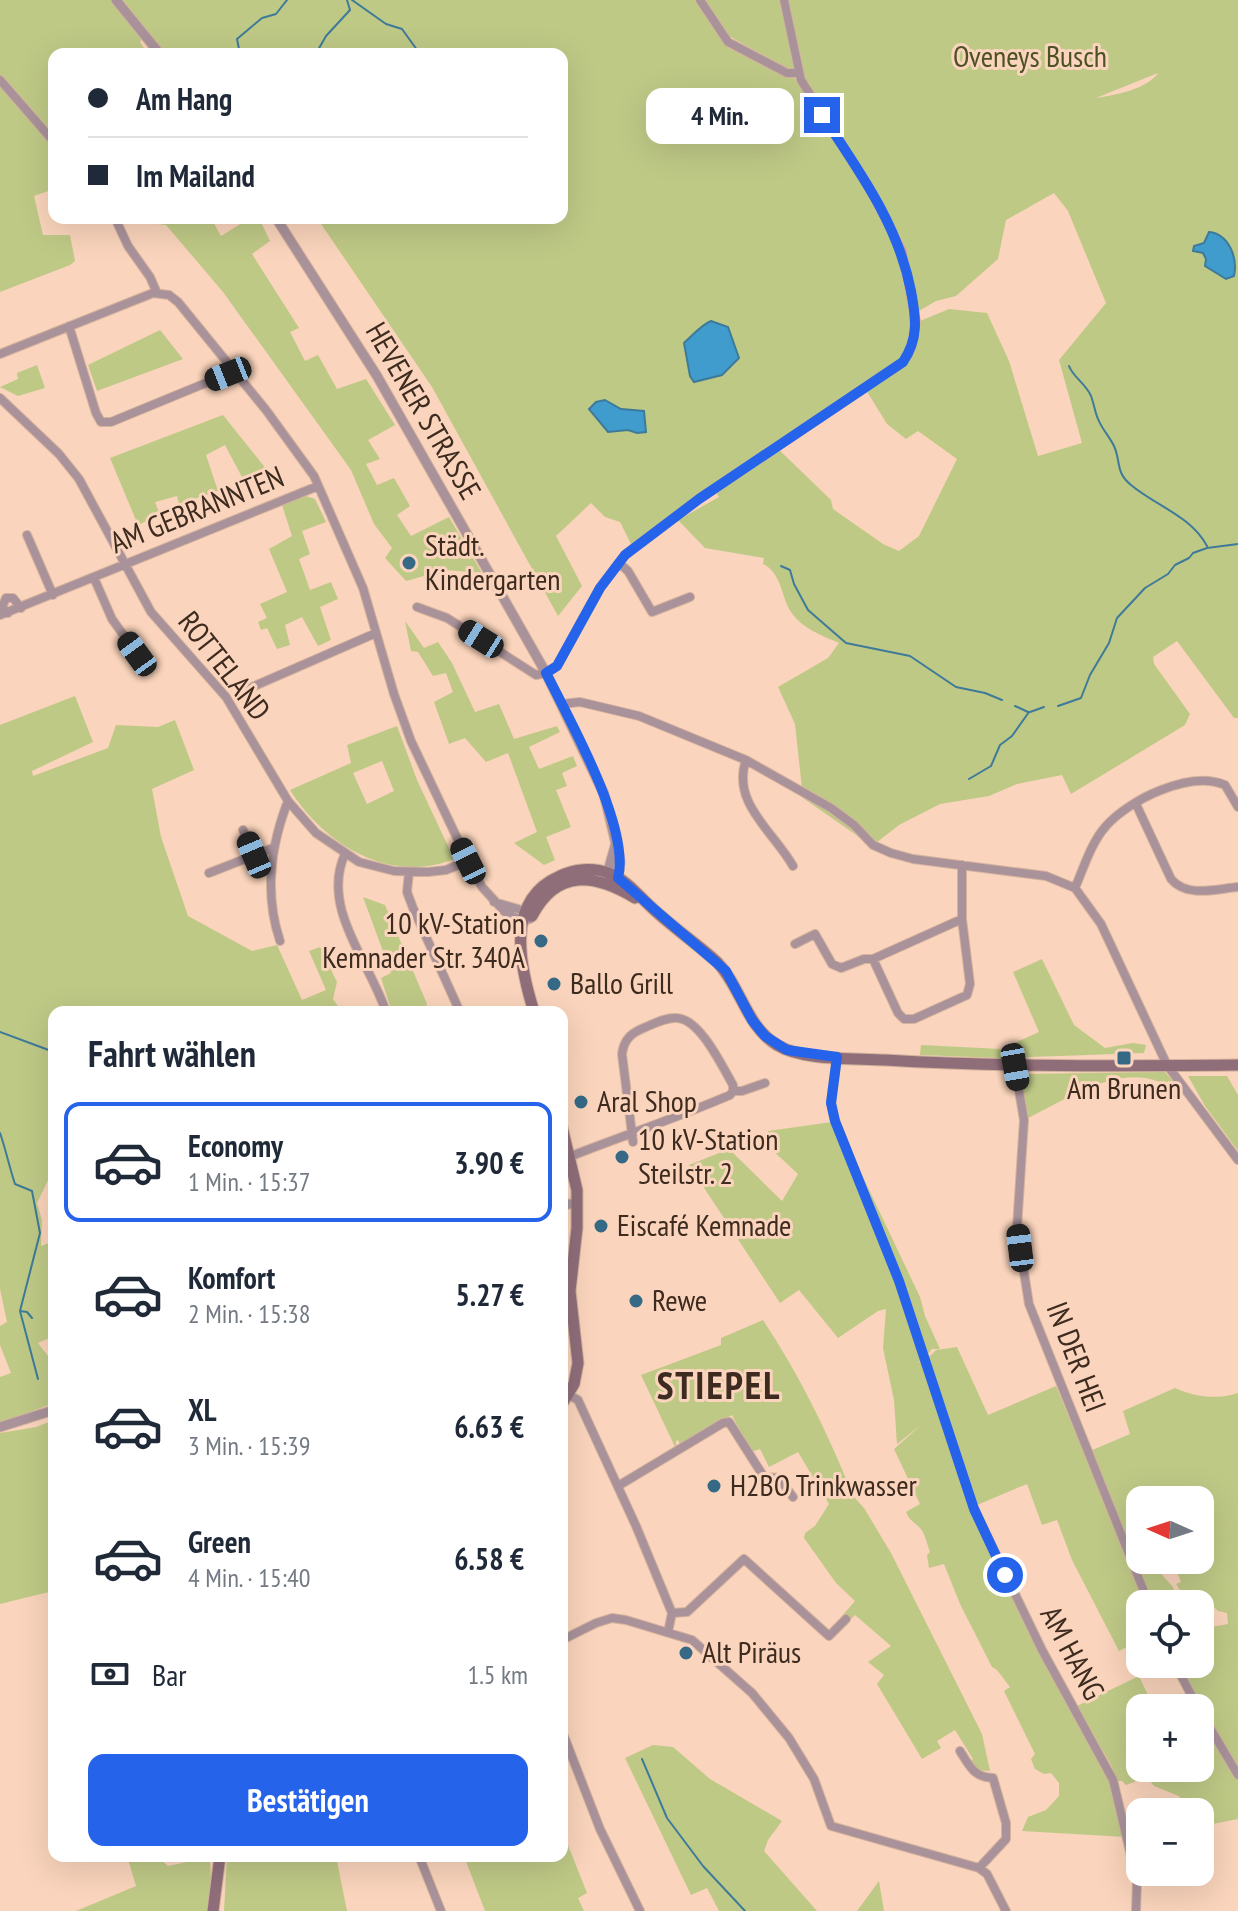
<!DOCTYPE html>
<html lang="de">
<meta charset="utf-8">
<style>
:root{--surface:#fff;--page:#f2f2f3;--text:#1f2937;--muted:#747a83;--line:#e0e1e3;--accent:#2563eb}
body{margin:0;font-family:"PT Sans Narrow",sans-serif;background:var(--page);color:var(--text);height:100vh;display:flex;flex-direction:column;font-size:30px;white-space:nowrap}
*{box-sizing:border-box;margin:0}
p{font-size:26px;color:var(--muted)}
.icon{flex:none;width:44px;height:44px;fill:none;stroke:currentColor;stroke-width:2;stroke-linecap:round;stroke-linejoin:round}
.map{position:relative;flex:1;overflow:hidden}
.side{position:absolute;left:48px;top:1006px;width:520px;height:856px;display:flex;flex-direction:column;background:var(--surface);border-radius:16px;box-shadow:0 8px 32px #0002}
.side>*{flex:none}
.top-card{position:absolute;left:48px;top:48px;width:520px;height:176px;border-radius:16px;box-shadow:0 8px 32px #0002;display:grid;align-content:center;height:176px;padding:0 40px;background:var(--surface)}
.needle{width:52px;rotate:273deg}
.buttons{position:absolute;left:1126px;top:1486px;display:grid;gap:16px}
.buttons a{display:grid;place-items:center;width:88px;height:88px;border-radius:16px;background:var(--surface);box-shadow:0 8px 32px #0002;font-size:40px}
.end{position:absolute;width:36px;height:36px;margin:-18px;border:10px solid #2563eb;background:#fff;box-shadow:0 0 0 4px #fff}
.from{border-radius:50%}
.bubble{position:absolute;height:56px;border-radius:16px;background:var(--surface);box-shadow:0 8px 32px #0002;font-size:26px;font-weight:600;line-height:56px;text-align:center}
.car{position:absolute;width:24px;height:48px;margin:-24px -12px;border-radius:10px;box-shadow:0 0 6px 2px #0007;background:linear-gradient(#222 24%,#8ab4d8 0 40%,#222 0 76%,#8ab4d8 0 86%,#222 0)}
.top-card b{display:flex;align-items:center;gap:28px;height:76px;font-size:30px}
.top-card b+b{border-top:2px solid var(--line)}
.top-card i{width:20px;height:20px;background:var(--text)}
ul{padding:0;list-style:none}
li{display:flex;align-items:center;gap:24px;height:120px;margin:0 16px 12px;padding:0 24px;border:4px solid transparent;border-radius:16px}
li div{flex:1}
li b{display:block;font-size:30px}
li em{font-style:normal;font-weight:600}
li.current{border-color:var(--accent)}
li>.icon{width:72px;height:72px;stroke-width:1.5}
h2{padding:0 40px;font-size:36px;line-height:96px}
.pay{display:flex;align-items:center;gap:20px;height:88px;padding:0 40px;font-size:30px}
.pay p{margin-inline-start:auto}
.cta{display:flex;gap:16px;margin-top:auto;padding:16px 40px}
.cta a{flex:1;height:92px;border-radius:16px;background:var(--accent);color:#fff;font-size:32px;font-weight:600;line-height:92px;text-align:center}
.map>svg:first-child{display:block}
.green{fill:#bfc986;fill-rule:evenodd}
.water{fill:#3f9ccd;stroke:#3e7a99;stroke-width:2}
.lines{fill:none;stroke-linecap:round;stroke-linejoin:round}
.stream{stroke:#3e7a99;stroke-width:2}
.minor-casing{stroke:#d4b29d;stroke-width:10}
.tertiary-casing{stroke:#d4b29d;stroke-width:11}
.secondary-casing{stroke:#d4b29d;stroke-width:13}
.minor{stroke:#a9929a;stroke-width:8}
.tertiary{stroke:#a9929a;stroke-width:9}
.secondary{stroke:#8f6e7a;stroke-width:11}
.route{stroke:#2563eb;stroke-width:10}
.poi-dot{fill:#356986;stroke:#fad4bc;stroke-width:3}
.labels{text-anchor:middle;stroke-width:6;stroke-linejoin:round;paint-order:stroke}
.park-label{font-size:30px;fill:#4c5223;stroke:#fad4bc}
.street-label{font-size:30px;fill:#3d2b1f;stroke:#fad4bc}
.poi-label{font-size:30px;fill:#3d2b1f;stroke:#fad4bc;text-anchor:start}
.district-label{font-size:38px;font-weight:bold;letter-spacing:2px;fill:#3d2b1f;stroke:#fad4bc}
</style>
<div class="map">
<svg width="1238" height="1911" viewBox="0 0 1238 1911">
<rect width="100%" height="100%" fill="#fad4bc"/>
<path class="green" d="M0,0H112L143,38L140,42L144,48L136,54H54V125L45,134L54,145V189L34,196L43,235H70L75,261L70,265L0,292Z
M123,0H697L710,23L726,42L798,80L842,150L846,143L802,77L727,35L702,0H1238V718H1234L1177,641L1153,657L1154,664L1190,714L1185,725L1071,794L1062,775L1017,784L989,796L940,804L899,825L872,846L803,798L795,724L778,687L828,658L839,643C821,635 803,629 791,612C781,597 782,573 763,564L764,558L705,548L678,520L719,497L713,487L632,546L620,522L605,517L591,503L556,536L582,586L558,616L432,387L317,218H562V54H165ZM1158,73C1147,89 1116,95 1096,98ZM1054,193L1068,211L1106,303L1059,360L1082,443L1038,456L1009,361L987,313L949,309L920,321L919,311L936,301L956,296L998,259L1006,220ZM863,385L887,424L906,439L918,431L957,459L919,536L899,551L883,544L833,509L831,500L773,444Z
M145,218H191L195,223L202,218H211L221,236L250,218H259L270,241L252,254L299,328L290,332L305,361L318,355L337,389L366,379L395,425L368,440L380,459L366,464L377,485L394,478L410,506L397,515L411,536L449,517L482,573L445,570L406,581L385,558L392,548L374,524L351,470L223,292L166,225L148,223Z
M160,330L183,359L97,391L88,365Z
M37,365L45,388L18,396L0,387L18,379L17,373Z
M223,415L267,470L243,479L225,445L206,455L218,491L179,504L177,496L155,502L160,515L138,525L110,458Z
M306,496L315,499L326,522L302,531L310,554L299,559L310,590L331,582L338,599L320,607L331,640L318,646L302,617L285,625L290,645L277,649L267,628L261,630L258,622L267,618L260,604L287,592L269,549L292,536L282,505Z
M405,621L424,648L438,642L452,663L475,712L499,704L514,739L557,726L560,732L529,747L539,769L573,756L577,766L562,773L567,786L556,790L571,827L546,837L555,860L544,865L514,843L537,832L508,753L486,762L465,738L449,744L434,702L453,692L446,673L433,676L418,652L411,651Z
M75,696L93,742L32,771L33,776L108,748L116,725L158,727L175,720L194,770L152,789L161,837L188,916L252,951L277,945L302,1000L326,990L309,951L320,947L337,982L333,999L342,1012H54V1168L37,1203L42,1220L41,1246L54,1241V1336L38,1343L54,1364V1403L0,1423V1377L11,1373L0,1345V1326L7,1322L0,1289V725Z
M397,726L417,780L454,859C389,885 324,844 290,790L351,763L347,745ZM382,761L394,791L367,804L353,773Z
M363,897L385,905L427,1004L423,1012H392L381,978L391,973Z
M1042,959L1074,1025L1105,1048L1133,1043L1146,1045L1144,1053L1001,1058L920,1055L921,1045L1001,1049L1039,1032L1013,972Z
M1165,1072L1184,1094L1181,1097C1136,1051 1072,1097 1026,1119L1020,1074Z
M1188,1076H1227L1238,1095V1151L1205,1106Z
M832,1122L887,1256L923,1358L918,1363L924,1360L972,1513L1018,1608L1106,1773L1125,1837L1022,1831L1028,1817L1046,1810L1059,1796V1783L1051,1773L1044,1774L1035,1769L1031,1759L1035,1754L1004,1691L1010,1687L997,1670L992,1667L960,1604L944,1564L929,1568L927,1555L930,1552C927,1544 925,1532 919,1527C912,1520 910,1521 906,1512L920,1504L894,1449L921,1425L897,1444L894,1400L883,1348L886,1309L878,1311L838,1338L799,1290L780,1303L689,1165L729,1149L782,1201L798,1174L768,1146V1131Z
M862,1175L920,1297L925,1316L940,1349H932L927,1355L902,1279L859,1176Z
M763,1320C798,1373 825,1427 849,1486L847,1489L864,1508L891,1553L982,1734L990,1771L976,1770L971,1761L973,1759L955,1730L937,1741L941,1748L922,1759L877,1684L884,1675L868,1662L891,1646L855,1615L848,1622L841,1617L855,1601L836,1583L804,1538L805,1533L815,1526L829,1504L798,1452L769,1467L760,1449L751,1452L732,1415L681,1446L678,1440L676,1441V1449L641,1375L721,1345V1338Z
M957,1347L988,1415L1056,1386L1147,1604H1140V1641L1119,1651L1072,1560L1057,1520L1042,1525L1027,1484L977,1505L928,1358L936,1350Z
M1175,1388C1195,1397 1216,1400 1238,1393V1819L1213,1824L1200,1816V1812H1190L1179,1796L1154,1786L1147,1777L1126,1785L1122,1781H1117L1111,1765L1077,1706L1139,1676L1154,1708H1140V1768H1200V1737L1213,1731L1177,1664H1200V1629L1228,1624L1227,1613L1218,1611L1205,1599L1196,1604L1182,1593L1176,1584L1181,1582L1172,1560H1200V1500H1140V1560H1158L1155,1567L1173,1587L1179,1604H1151L1090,1451L1130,1434L1123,1411Z
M54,1420V1594L53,1591L0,1604V1433L36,1427Z
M653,1745L673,1747L710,1779L782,1821L768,1840L764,1851L817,1911H719L707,1888L691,1895L625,1758Z
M562,1830L587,1893L578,1898L584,1911H485L464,1856H562Z
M127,1856H157L168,1866L210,1857L211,1883L208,1911H76L136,1886Z
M227,1856H336L347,1911H224Z
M879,1881L884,1911H857Z"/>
<path class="water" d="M1209,232C1229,234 1238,258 1234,276L1226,279L1205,266L1206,259L1203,253L1193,251L1194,246L1204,243Z
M711,321L728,327L739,358L722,375L694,382L690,376L684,343C692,336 701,325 711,321Z
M605,400L621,409L644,411L646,432L637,433L628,430L608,432L589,409L596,402Z"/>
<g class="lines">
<path class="stream" d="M352,0L386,24L402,29L420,54
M318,50L326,36L350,10L347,0
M240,54L237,39L262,18L276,14L287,0
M1069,366C1073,377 1086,384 1091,396C1094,404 1095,412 1098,419C1102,429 1109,436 1114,446C1121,461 1115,472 1131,485C1156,506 1191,516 1207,546
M781,566L790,570L794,584L808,610L846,643L910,656L956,687L985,693L1002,700
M1015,706L1028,712
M1058,706L1081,698L1090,675L1109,643L1117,618L1145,588L1168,574L1175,565L1189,558L1193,553L1207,548L1238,544
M1030,712L1044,707
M969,779L991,766L1000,745L1012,736L1029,712
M229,1012L237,1008L270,1012
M0,1032L54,1052
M0,1133C6,1150 9,1166 15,1184L32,1191L40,1233L20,1311L38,1379
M20,1311L27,1312L32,1318
M53,1428L54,1431
M642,1759L667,1818L703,1866L745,1911"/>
<defs>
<path id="minor" d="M700,0L728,42L787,73H799
M0,80L54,142
M115,218L128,246L150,277L157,293
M69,326L96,413L101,422H111L235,371
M0,354L153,293L169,295L178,302L266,410L314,476L363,588L394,694L411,741L468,861L482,887L505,912L522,921L530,919L525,911L494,902
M0,398L59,454L79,479L151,612L226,697L288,801L316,833L359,862L394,871L428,872L446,870L468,861
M27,535L53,595
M619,563L628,571L652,612L690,597
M94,578L112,619L137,654
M417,607L447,618L536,675L546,673L557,666L600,588L625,555L699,499L903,362L911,349L916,322L902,251L870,189L801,80L784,0
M8,613L2,607L6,598H13L21,608
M0,615L318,486
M243,691L376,633
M562,704L580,702L639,716L746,760L831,808L854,825L873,845L891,853L913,859L1046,876L1075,888L1101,924L1167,1065L1238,1160
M746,760C731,803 774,832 793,866
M1136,804L1171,879C1187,898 1215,889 1238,887
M243,830L254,855
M345,854C320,908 371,964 386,1012
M409,872L407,892L413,908L460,1012
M209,873L273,848
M1075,888C1084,867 1091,843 1106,826C1130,799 1191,770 1225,785L1238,807
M280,941C264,893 270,847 288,801
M795,944L815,934L832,964L841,968L864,959H873L962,919
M873,959L898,1013L904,1019H914L967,995L970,984L962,919V865
M837,1057L831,1103L835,1121L899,1281L974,1509L1042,1650L1113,1780L1137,1881L1136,1911
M1015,1067L1024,1120L1017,1228L1029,1304L1149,1604
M633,1142L622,1054C624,1038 633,1032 646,1027C655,1023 667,1017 677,1018C700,1019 722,1066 733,1085V1091
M569,1157C622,1136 677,1118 730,1095L733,1091H742L765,1083
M563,1392L578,1400L636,1526L672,1613L668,1632
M618,1486L723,1423L729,1422L764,1477L779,1478L793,1497
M672,1613L687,1612L744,1559L829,1636L846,1619
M562,1640L596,1623L612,1618L626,1620L692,1640L752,1693L789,1738L814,1779L831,1826L979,1868L987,1874L1006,1911
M1175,1664L1198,1708
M1200,1711L1238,1775
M562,1731L600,1829L640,1911
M960,1751C970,1767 974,1777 993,1778L1006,1823V1839L979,1868
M419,1856L441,1911"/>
<path id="tertiary" d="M116,0L160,54
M276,218L377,376L546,673L604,794L620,861L618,878L609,883C606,869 613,857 616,842
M562,1205L570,1204
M0,1427L54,1410"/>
<path id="secondary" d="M532,916C557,868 595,874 635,898
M534,1012C520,967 504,900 560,876C574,869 593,867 608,873C626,879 638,895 651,907C672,927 696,943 717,962C741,987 746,1026 777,1045C803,1061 854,1058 885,1060C1003,1067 1120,1066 1238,1065
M562,1127L577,1190V1228L570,1291L578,1363L574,1384L562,1404
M213,1911L220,1856"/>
</defs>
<use href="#minor" class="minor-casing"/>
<use href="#tertiary" class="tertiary-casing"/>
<use href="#secondary" class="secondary-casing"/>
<use href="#minor" class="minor"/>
<use href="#tertiary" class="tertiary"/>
<use href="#secondary" class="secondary"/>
</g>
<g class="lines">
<path class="route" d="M822,115C859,171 898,224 911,291C916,318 919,338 903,362L699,499L625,555L600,588L557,666L546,673C569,719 631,828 618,878L726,971L752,1020L765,1036L787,1050L837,1057L831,1103L835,1121L899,1281L974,1509L1005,1575"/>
</g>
<g class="poi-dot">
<circle cx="409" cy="563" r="8"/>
<circle cx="541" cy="941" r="8"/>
<circle cx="554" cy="984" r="8"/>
<rect x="1116" y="1050" width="16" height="16" rx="4"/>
<circle cx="581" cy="1102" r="8"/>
<circle cx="622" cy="1157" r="8"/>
<circle cx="601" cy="1226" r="8"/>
<circle cx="636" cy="1301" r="8"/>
<circle cx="714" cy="1486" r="8"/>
<circle cx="686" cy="1653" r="8"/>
</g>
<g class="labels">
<g class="park-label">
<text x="1030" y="67">Oveneys Busch</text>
</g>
<g class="street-label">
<text transform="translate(423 411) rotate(60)" y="10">HEVENER STRASSE</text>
<text transform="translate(197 510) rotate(-22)" y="10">AM GEBRANNTEN</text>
<text transform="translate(224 666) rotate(52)" y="10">ROTTELAND</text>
<text transform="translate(1076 1357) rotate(69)" y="10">IN DER HEI</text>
<text transform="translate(1072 1653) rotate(62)" y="10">AM HANG</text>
</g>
<g class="poi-label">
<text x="425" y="556">Städt.<tspan x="425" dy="34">Kindergarten</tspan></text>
<text x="525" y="934" text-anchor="end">10 kV-Station<tspan x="525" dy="34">Kemnader Str. 340A</tspan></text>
<text x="570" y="994">Ballo Grill</text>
<text x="1124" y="1099" text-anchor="middle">Am Brunen</text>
<text x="597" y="1112">Aral Shop</text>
<text x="638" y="1150">10 kV-Station<tspan x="638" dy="34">Steilstr. 2</tspan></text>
<text x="617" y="1236">Eiscafé Kemnade</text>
<text x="652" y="1311">Rewe</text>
<text x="730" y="1496">H2BO Trinkwasser</text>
<text x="702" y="1663">Alt Piräus</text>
</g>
<g class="district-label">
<text x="719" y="1399">STIEPEL</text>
</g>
</g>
</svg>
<div class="buttons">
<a><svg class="needle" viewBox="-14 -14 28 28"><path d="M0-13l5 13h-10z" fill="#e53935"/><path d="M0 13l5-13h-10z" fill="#747a83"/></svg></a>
<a><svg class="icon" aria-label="locate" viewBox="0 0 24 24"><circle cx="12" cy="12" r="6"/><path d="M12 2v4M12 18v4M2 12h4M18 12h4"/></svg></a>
<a>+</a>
<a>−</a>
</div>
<i class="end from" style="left:1005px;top:1575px"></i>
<i class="end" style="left:822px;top:115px"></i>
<div class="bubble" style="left:646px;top:88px;width:148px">4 Min.</div>
<i class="car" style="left:228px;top:374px;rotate:248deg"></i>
<i class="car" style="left:481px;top:639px;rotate:302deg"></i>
<i class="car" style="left:137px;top:654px;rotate:324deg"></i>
<i class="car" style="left:254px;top:855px;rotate:337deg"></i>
<i class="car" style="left:468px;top:861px;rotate:334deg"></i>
<i class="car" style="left:1015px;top:1067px;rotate:170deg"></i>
<i class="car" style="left:1020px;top:1248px;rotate:353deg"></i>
<div class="top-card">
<b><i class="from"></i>Am Hang</b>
<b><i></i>Im Mailand</b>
</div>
<section class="side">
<h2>Fahrt wählen</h2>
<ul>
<li class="current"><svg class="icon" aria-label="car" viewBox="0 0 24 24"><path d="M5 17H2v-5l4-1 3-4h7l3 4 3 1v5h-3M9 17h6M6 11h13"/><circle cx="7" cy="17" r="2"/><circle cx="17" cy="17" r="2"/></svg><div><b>Economy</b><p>1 Min. · 15:37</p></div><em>3.90 €</em></li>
<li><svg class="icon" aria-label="car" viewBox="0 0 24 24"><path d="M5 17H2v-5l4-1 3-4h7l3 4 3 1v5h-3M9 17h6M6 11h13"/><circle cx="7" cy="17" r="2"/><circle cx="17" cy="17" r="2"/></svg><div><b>Komfort</b><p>2 Min. · 15:38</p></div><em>5.27 €</em></li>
<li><svg class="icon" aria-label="car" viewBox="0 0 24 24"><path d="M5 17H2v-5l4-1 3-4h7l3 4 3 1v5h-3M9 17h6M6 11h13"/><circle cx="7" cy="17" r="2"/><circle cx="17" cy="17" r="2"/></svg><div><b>XL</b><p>3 Min. · 15:39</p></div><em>6.63 €</em></li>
<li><svg class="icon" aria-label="car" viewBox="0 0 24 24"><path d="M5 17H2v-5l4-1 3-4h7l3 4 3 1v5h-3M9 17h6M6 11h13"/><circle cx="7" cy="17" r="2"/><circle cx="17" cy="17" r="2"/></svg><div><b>Green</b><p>4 Min. · 15:40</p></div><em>6.58 €</em></li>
</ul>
<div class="pay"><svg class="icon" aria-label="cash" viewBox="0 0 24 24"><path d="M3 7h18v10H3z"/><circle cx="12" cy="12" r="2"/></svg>Bar<p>1.5 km</p></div>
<div class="cta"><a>Bestätigen</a></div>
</section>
</div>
